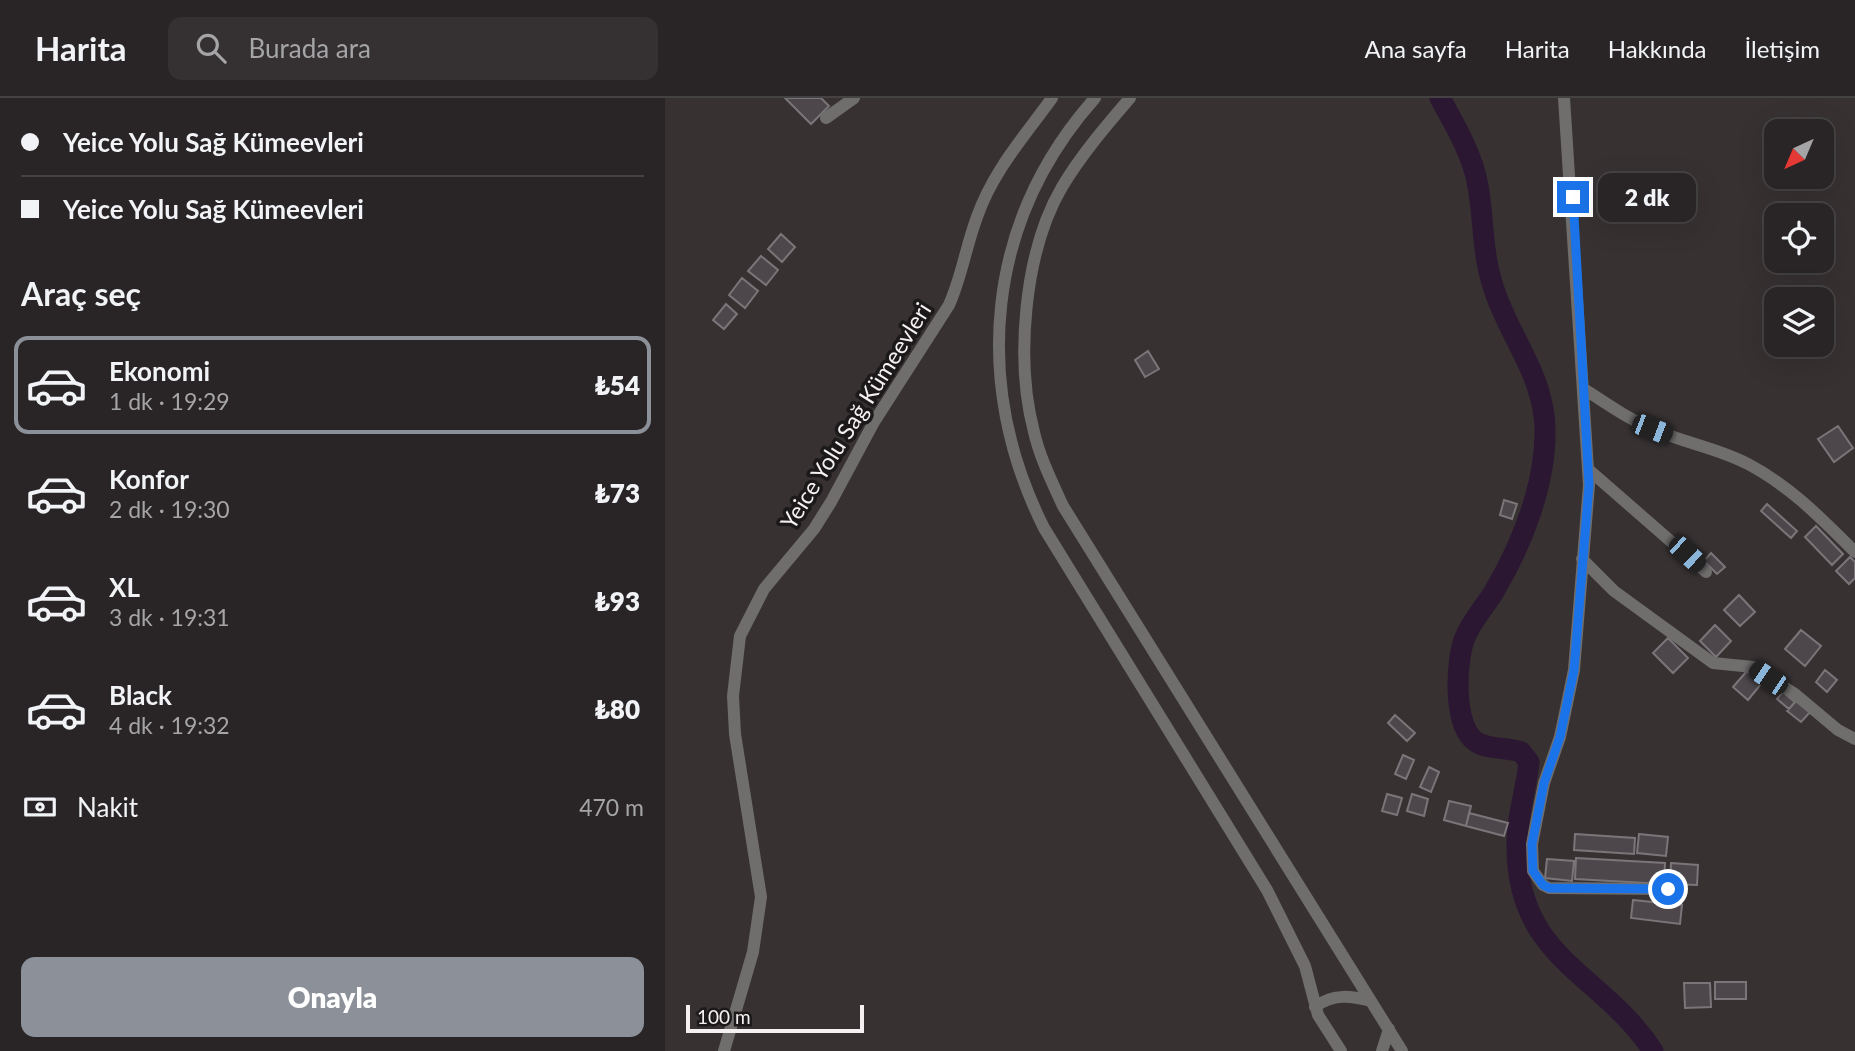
<!DOCTYPE html>
<html lang="tr">
<meta charset="utf-8">
<style>
:root{--surface:#292526;--page:#353132;--text:#f1f3f6;--muted:#a5a5a7;--line:#454243;--accent:#8c9099}
body{margin:0;font-family:Lato,sans-serif;background:var(--page);color:var(--text);height:100vh;display:flex;flex-direction:column;font-size:26px;white-space:nowrap}
*{box-sizing:border-box;margin:0}
p{font-size:23px;color:var(--muted)}
.icon{flex:none;width:38px;height:38px;fill:none;stroke:currentColor;stroke-width:2;stroke-linecap:round;stroke-linejoin:round}
.map{position:relative;flex:1;overflow:hidden}
.drawer{display:flex;flex-direction:column;background:var(--surface);width:665px}
.drawer>*{flex:none}
.hud{display:grid;align-content:center;height:154px;padding:0 21px;background:var(--surface)}
.needle{width:46px;rotate:224deg}
.controls{position:absolute;left:1099px;top:21px;display:grid;gap:14px}
.controls a{display:grid;place-items:center;width:70px;height:70px;border-radius:14px;background:var(--surface);box-shadow:0 7px 28px #0002,0 0 0 2px var(--line);font-size:35px}
.scale{position:absolute;left:21px;bottom:18px;width:178px;box-sizing:border-box;padding-left:7px;border:4px solid #f5f1f2;border-top:0;font-size:19px;line-height:24px;white-space:nowrap;color:#f5f1f2;-webkit-text-stroke:5px #1c191a;paint-order:stroke}
.end{position:absolute;width:32px;height:32px;margin:-16px;border:9px solid #1a73e8;background:#fff;box-shadow:0 0 0 4px #fff}
.from{border-radius:50%}
.bubble{position:absolute;height:49px;border-radius:14px;background:var(--surface);box-shadow:0 7px 28px #0002,0 0 0 2px var(--line);font-size:23px;font-weight:800;line-height:49px;text-align:center}
.car{position:absolute;width:21px;height:42px;margin:-21px -10px;border-radius:9px;box-shadow:0 0 5px 2px #0007;background:linear-gradient(#222 24%,#8ab4d8 0 40%,#222 0 76%,#8ab4d8 0 86%,#222 0)}
.hud b{display:flex;align-items:center;gap:24px;height:66px;font-size:26px}
.hud b+b{border-top:2px solid var(--line)}
.hud i{width:18px;height:18px;background:var(--text)}
ul{padding:0;list-style:none}
li{display:flex;align-items:center;gap:21px;height:98px;margin:0 14px 10px;padding:0 7px;border:4px solid transparent;border-radius:14px}
li div{flex:1}
li b{display:block;font-size:26px}
li em{font-style:normal;font-weight:800}
li.on{border-color:var(--accent)}
li>.icon{width:63px;height:63px;stroke-width:1.5}
h2{padding:0 21px;font-size:32px;line-height:84px}
.pay{display:flex;align-items:center;gap:18px;height:77px;padding:0 21px;font-size:26px}
.pay p{margin-inline-start:auto}
.action{display:flex;gap:14px;margin-top:auto;padding:14px 21px}
.action a{flex:1;height:80px;border-radius:14px;background:var(--accent);color:#fff;font-size:28px;font-weight:800;line-height:80px;text-align:center}
header{display:flex;align-items:center;gap:42px;box-sizing:border-box;height:98px;padding:0 35px;background:var(--surface);border-bottom:2px solid var(--line)}
header strong{font-size:33px}
nav{display:flex;gap:38px;margin-inline-start:auto;font-size:24px}
.search{width:490px;height:63px;background:var(--page);display:flex;align-items:center;gap:18px;box-sizing:border-box;padding:0 24px;border-radius:14px;color:var(--muted);font-size:26px}
main{display:flex;flex:1;min-height:0}
.map>svg:first-child{display:block}
.lines{fill:none;stroke-linecap:round;stroke-linejoin:round}
.river{stroke:#2b1732;stroke-width:21}
.building{fill:#4d474b;stroke:#7a7578;stroke-width:2}
.minor{stroke:#706d6d;stroke-width:12}
.route{stroke:#1a73e8;stroke-width:9}
.labels{text-anchor:middle;stroke-width:7;stroke-linejoin:round;paint-order:stroke}
.street-label{font-size:23px;fill:#f5f1f2;stroke:#1c191a}
</style>
<header>
<strong>Harita</strong>
<div class="search"><svg class="icon" aria-label="search" viewBox="0 0 24 24"><circle cx="10" cy="10" r="6"/><path d="M15 15l6 6"/></svg>Burada ara</div>
<nav><a>Ana sayfa</a><a>Harita</a><a>Hakkında</a><a>İletişim</a></nav>
</header>
<main>
<section class="drawer">
<div class="hud">
<b><i class="from"></i>Yeice Yolu Sağ Kümeevleri</b>
<b><i></i>Yeice Yolu Sağ Kümeevleri</b>
</div>
<h2>Araç seç</h2>
<ul>
<li class="on"><svg class="icon" aria-label="car" viewBox="0 0 24 24"><path d="M5 17H2v-5l4-1 3-4h7l3 4 3 1v5h-3M9 17h6M6 11h13"/><circle cx="7" cy="17" r="2"/><circle cx="17" cy="17" r="2"/></svg><div><b>Ekonomi</b><p>1 dk · 19:29</p></div><em>₺54</em></li>
<li><svg class="icon" aria-label="car" viewBox="0 0 24 24"><path d="M5 17H2v-5l4-1 3-4h7l3 4 3 1v5h-3M9 17h6M6 11h13"/><circle cx="7" cy="17" r="2"/><circle cx="17" cy="17" r="2"/></svg><div><b>Konfor</b><p>2 dk · 19:30</p></div><em>₺73</em></li>
<li><svg class="icon" aria-label="car" viewBox="0 0 24 24"><path d="M5 17H2v-5l4-1 3-4h7l3 4 3 1v5h-3M9 17h6M6 11h13"/><circle cx="7" cy="17" r="2"/><circle cx="17" cy="17" r="2"/></svg><div><b>XL</b><p>3 dk · 19:31</p></div><em>₺93</em></li>
<li><svg class="icon" aria-label="car" viewBox="0 0 24 24"><path d="M5 17H2v-5l4-1 3-4h7l3 4 3 1v5h-3M9 17h6M6 11h13"/><circle cx="7" cy="17" r="2"/><circle cx="17" cy="17" r="2"/></svg><div><b>Black</b><p>4 dk · 19:32</p></div><em>₺80</em></li>
</ul>
<div class="pay"><svg class="icon" aria-label="cash" viewBox="0 0 24 24"><path d="M3 7h18v10H3z"/><circle cx="12" cy="12" r="2"/></svg>Nakit<p>470 m</p></div>
<div class="action"><a>Onayla</a></div>
</section>
<div class="map">
<svg width="1190" height="953" viewBox="0 0 1190 953">
<rect width="100%" height="100%" fill="#373132"/>
<g class="lines">
<path class="river" d="M775,0C790,27 808,58 813,88C819,122 817,154 828,188C843,238 879,276 880,331C881,386 857,446 830,492C820,509 806,523 799,542C791,565 788,627 810,643C821,652 842,649 856,654L864,664C861,693 851,722 852,750C853,862 936,874 988,953"/>
</g>
<path class="building" d="M120,0H156L164,8L146,26Z
M116,136L130,149L117,164L103,151Z
M96,158L113,172L101,187L83,173Z
M77,180L93,193L80,210L64,197Z
M61,206L72,216L59,231L48,222Z
M483,253L494,271L480,279L470,262Z
M1173,328L1188,350L1169,364L1153,341Z
M839,402L852,406L847,421L835,417Z
M1102,406L1132,433L1126,440L1096,413Z
M1151,428L1178,456L1167,467L1140,439Z
M1046,455L1060,469L1052,476L1039,463Z
M1185,459L1190,464V480L1184,486L1171,473Z
M1074,497L1090,514L1075,528L1059,512Z
M1050,527L1066,543L1051,559L1035,543Z
M1136,532L1156,548L1140,568L1120,551Z
M1003,540L1023,560L1008,575L988,555Z
M1160,572L1172,582L1162,594L1151,584Z
M1082,573L1096,586L1083,602L1068,589Z
M1118,594L1130,604L1124,611L1112,601Z
M1132,602L1146,613L1136,624L1122,613Z
M730,617L750,635L742,643L723,625Z
M738,657L749,662L741,681L730,676Z
M764,669L774,674L766,694L755,689Z
M722,696L737,700L732,717L717,713Z
M747,696L763,701L759,718L742,713Z
M784,703L806,708L801,728L779,722Z
M804,715L843,725L839,738L801,728Z
M910,736L970,740L969,756L909,752Z
M974,736L1003,739L1001,758L972,755Z
M911,760L1000,765L999,786L910,781Z
M882,761L909,763L907,783L880,780Z
M1006,765L1033,767L1032,787L1005,786Z
M968,802L1017,807L1015,826L966,820Z
M1050,884H1081V901H1050Z
M1019,885H1045L1046,909L1020,910Z"/>
<g class="lines">
<path class="minor" d="M430,0C321,123 306,284 379,430L602,792L640,868L653,917L676,953
M465,0C441,28 416,57 397,89C359,154 350,262 369,334C375,360 387,384 398,408L737,953
M899,0L924,387L909,572L895,639L879,685L867,746L868,773L878,787L884,790L1003,791
M161,20L189,0
M919,291C942,306 963,321 988,331C1019,345 1053,350 1083,366C1125,388 1157,421 1190,454
M924,372L1041,474
M917,461L949,493L1048,565L1088,569L1130,596L1173,632L1190,641
M650,909C668,895 686,898 706,903
M59,953L88,854L96,799L70,636L68,598L75,538L99,491L149,431L166,404L209,324L284,207C297,178 301,148 312,119C328,73 359,39 387,0
M717,953L724,931"/>
</g>
<g class="lines">
<path class="route" d="M908,99L924,387L909,572L895,639L879,685L867,746L868,773L878,787L884,790L1003,791"/>
</g>
<g class="labels">
<g class="street-label">
<text transform="translate(191 318) rotate(-58)" y="8">Yeice Yolu Sağ Kümeevleri</text>
</g>
</g>
</svg>
<div class="controls">
<a><svg class="needle" viewBox="-14 -14 28 28"><path d="M0-13l5 13h-10z" fill="#e53935"/><path d="M0 13l5-13h-10z" fill="#a5a5a7"/></svg></a>
<a><svg class="icon" aria-label="locate" viewBox="0 0 24 24"><circle cx="12" cy="12" r="6"/><path d="M12 2v4M12 18v4M2 12h4M18 12h4"/></svg></a>
<a><svg class="icon" aria-label="layers" viewBox="0 0 24 24"><path d="M12 4l9 5-9 5-9-5zM3 14l9 5 9-5"/></svg></a>
</div>
<div class="scale">100 m</div>
<i class="end from" style="left:1003px;top:791px"></i>
<i class="end" style="left:908px;top:99px"></i>
<div class="bubble" style="left:933px;top:75px;width:98px">2 dk</div>
<i class="car" style="left:987px;top:331px;rotate:111deg"></i>
<i class="car" style="left:1022px;top:456px;rotate:133deg"></i>
<i class="car" style="left:1103px;top:580px;rotate:304deg"></i>
</div>
</main>
